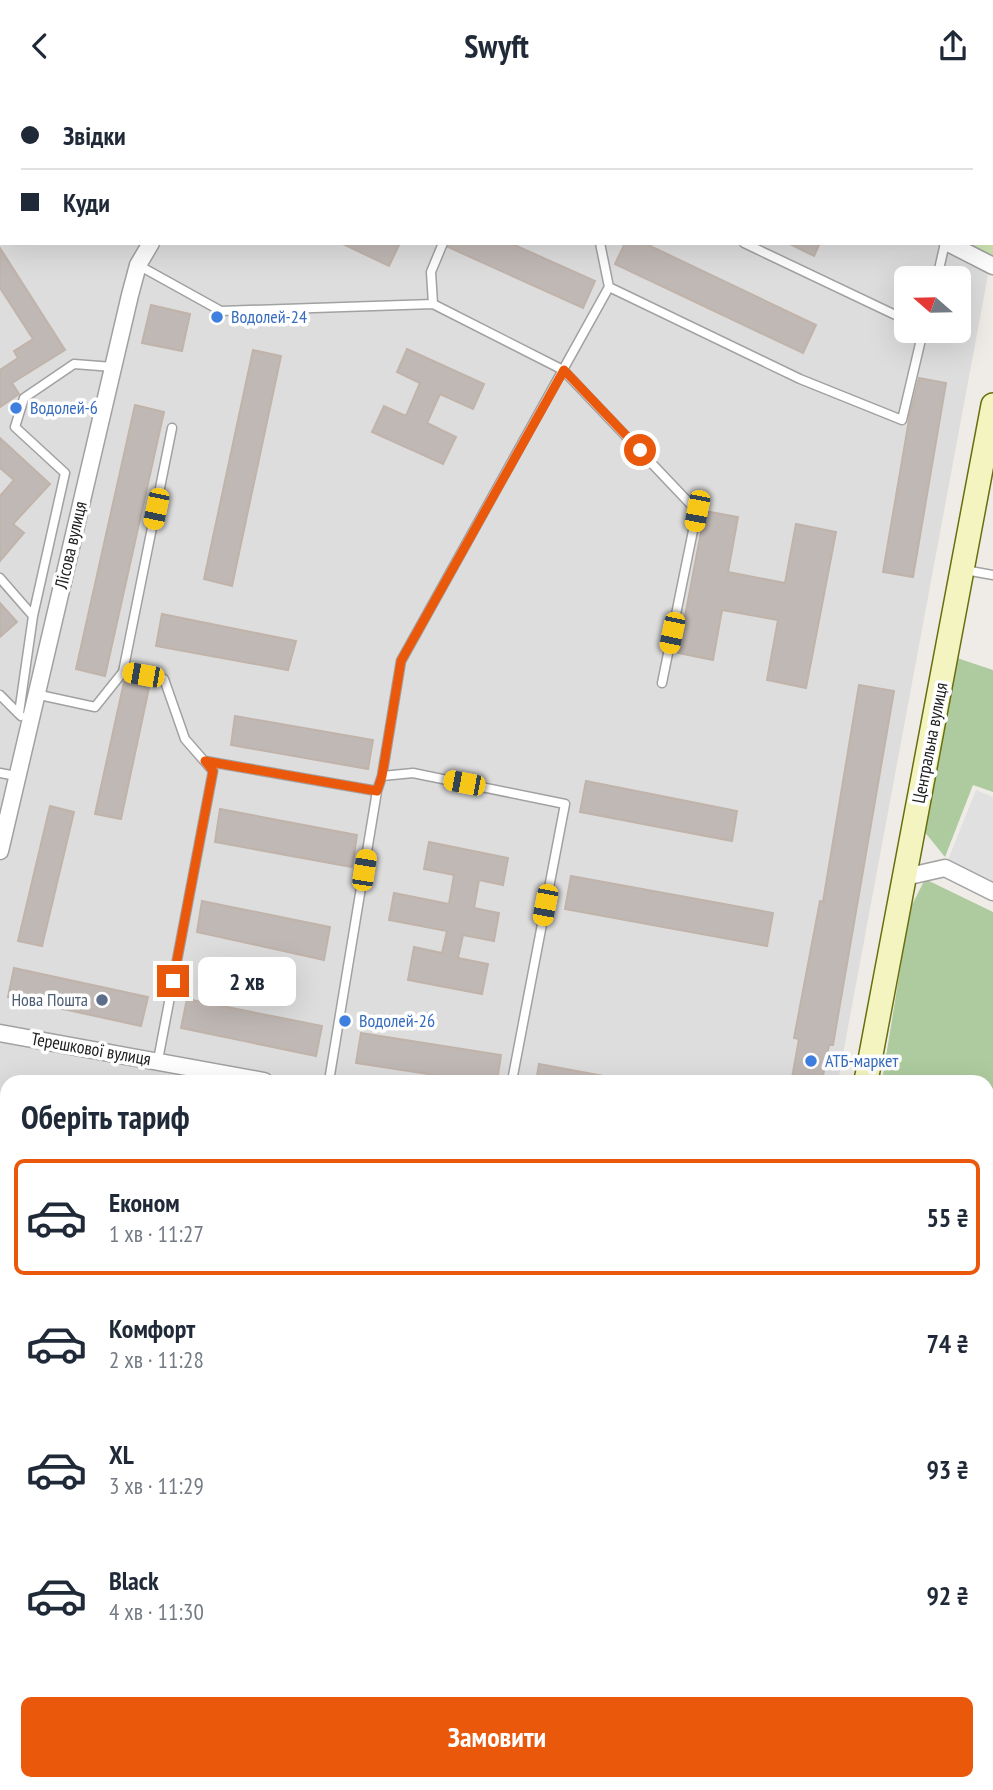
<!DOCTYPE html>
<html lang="uk">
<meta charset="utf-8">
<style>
:root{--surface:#fff;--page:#f2f2f3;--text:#1f2937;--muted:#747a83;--line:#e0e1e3;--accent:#ea580c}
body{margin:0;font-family:"PT Sans Narrow",sans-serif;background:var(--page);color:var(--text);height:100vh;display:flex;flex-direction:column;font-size:26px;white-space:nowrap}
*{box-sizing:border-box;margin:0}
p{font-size:23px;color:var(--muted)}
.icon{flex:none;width:38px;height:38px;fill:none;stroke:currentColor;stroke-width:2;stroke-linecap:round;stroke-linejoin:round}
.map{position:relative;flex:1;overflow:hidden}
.sheet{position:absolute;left:0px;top:984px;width:994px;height:716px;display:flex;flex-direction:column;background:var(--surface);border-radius:21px 21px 0 0;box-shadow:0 7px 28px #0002}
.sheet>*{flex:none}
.hud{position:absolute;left:0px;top:0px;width:994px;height:154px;box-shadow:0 7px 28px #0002;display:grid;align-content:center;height:154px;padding:0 21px;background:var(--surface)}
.needle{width:46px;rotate:290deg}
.tools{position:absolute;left:894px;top:175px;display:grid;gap:14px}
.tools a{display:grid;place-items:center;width:77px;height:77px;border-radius:10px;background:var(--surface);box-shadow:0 7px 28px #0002;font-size:35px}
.end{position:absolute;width:32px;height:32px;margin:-16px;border:9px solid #ea580c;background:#fff;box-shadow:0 0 0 4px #fff}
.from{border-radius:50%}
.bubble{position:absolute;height:49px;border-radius:10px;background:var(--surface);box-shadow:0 7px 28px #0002;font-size:23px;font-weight:700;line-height:49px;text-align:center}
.car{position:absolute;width:21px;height:42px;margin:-21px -10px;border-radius:9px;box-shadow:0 0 5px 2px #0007;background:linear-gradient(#f5c518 24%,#345 0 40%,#f5c518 0 76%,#345 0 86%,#f5c518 0)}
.hud b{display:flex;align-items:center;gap:24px;height:66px;font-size:26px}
.hud b+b{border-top:2px solid var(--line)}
.hud i{width:18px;height:18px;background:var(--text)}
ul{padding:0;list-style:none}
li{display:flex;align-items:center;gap:21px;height:116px;margin:0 14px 10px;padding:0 7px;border:4px solid transparent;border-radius:10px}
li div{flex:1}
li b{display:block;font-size:26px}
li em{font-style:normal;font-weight:700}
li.current{border-color:var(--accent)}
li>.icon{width:63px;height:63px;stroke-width:1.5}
h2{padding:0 21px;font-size:32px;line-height:84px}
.primary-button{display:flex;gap:14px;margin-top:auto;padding:14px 21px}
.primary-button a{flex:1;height:80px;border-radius:10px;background:var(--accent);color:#fff;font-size:28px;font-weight:700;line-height:80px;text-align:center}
header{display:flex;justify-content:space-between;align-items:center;height:91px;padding:0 21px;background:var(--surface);font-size:32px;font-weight:700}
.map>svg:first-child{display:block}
.residential{fill:#dedddd;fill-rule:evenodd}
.education{fill:#fcfbe3}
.grass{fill:#cde5b1}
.forest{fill:#aecb9f}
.parking{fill:#e0e0e0}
.building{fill:#c0b8b4;stroke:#c0b3aa;stroke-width:2}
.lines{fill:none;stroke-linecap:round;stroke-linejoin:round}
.lane-casing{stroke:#a1a1a1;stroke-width:11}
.street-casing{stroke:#a1a1a1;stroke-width:19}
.secondary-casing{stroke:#686f0f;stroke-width:26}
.path{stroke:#ee8179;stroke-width:2.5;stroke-dasharray:3.5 3.5;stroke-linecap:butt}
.lane{stroke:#fff;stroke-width:8}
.street{stroke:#fff;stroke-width:16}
.secondary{stroke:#f4f4c0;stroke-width:23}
.route{stroke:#ea580c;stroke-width:9}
.shop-dot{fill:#3f7fe0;stroke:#fff;stroke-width:2.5}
.service-dot{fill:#5c6f8a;stroke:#fff;stroke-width:2.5}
.labels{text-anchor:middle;stroke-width:7;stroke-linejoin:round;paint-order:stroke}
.shop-label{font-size:18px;fill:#366cbe;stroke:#fff;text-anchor:start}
.street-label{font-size:18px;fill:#202020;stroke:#fff}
.service-label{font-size:18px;fill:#4e5e75;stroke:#fff;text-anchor:end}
</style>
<header><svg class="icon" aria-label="back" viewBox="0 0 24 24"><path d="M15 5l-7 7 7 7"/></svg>Swyft<svg class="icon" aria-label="share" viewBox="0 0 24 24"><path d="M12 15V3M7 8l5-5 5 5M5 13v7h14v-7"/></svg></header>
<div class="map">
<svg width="993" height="1699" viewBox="0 0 993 1699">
<rect width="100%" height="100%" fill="#efece7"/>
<path class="residential" d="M0,0L624,2H2V152H948L990,173L838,990H7V1488L0,1484ZM906,187H959V240H906Z
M0,1516L7,1520V1692H270L282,1699H0Z"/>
<path class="education" d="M406,1692H701L700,1699H441Z"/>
<path class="grass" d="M620,0H993V163L990,173L948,152H992V2Z"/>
<path class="forest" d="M951,565L993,579V701L973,694L945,766L919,734Z
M925,788L993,821V1067L987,1068V990H882L910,818Z"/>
<path class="parking" d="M976,699L993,706V791L948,769Z"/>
<path class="building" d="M341,152H400L389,175Z
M449,152H510L595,190L583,217L448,156Z
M625,152H644L816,234L803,262L615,173Z
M788,152H820L814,165Z
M0,157L65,259L12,292L19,303L0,316V279L18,267L14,260L33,248L0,197Z
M151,214L190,223L182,260L142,252Z
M407,258L484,293L473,318L440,303L427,332L456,346L443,373L372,341L384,315L406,325L420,292L397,281Z
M253,259L281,265L232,495L204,488Z
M919,287L946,292L913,486L883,481L910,323Z
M135,314L164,321L105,585L76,578Z
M0,347L50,393L13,433L24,442L0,470V405L14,389L0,377Z
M705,420L738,426L728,481L785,492L796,433L836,441L806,597L767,589L778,529L722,519L713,569L678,562Z
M0,512L17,531L0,546Z
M162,523L296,550L288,579L156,555Z
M124,591L149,597L121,728L95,723Z
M859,594L894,600L833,954H829L822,990H815L792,987L799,948L794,947L820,810L823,811Z
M235,625L373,649L368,678L231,654Z
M586,690L737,720L732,750L580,721Z
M50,715L74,721L42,855L18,850Z
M220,718L357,744L352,776L215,751Z
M429,751L508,767L503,794L479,789L474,817L499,822L494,850L463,844L458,867L488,873L482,903L408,889L414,856L442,862L447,840L389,829L394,802L449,813L454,784L424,778Z
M571,785L773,822L767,855L565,818Z
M202,810L330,836L324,869L197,841Z
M14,877L148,906L141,935L8,906Z
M187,908L322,935L316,965L181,937Z
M361,942L501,964L497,990H473L356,972Z
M539,973L604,985V990H536Z"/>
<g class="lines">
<defs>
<path id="lane" d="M509,2V0
M443,152L431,181L433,213L563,279L697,420L662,592
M744,152L906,229
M138,174L221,220L433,213
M937,187L945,152
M609,196L800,288L902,329L923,240
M965,479L993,484
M0,487L33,525L19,622
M33,525L65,382L15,336L24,307L74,273L113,276
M123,581L172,337
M35,603L95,616L123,581L164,588L185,648L213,680L158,969
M0,604L21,625
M205,670L377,700
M0,682L16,685
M382,685L401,570L609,196L600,152
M329,990L377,700L382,685L413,682L565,713L512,990
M987,1372L993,1351
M987,1433L993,1434"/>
<path id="street" d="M620,0L624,2
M239,2L240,0
M948,152L993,175
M0,760L130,204L138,174L151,152
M905,786L945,777L993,801
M0,942L264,990
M987,1078L993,1077
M0,1495L7,1499
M0,1690L7,1681
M304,1692L333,1699
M242,1699L247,1692
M911,1699L912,1692"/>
<path id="secondary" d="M866,990L993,314
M729,1699L730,1692"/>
</defs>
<use href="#lane" class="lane-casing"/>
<use href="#street" class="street-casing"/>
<use href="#secondary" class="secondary-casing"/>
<path class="path" d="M919,0V2
M970,0L976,2
M686,2L689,0
M992,7H993"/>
<use href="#lane" class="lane"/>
<use href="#street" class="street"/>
<use href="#secondary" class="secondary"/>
</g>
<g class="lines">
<path class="route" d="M173,890L213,680L205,670L377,700L382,685L401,570L564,279L640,359"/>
</g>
<g class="shop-dot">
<circle cx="217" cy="226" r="7"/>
<circle cx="16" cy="317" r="7"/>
<circle cx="345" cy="930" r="7"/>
<circle cx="811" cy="970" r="7"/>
</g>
<circle class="service-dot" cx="102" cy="909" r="7"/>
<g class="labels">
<g class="shop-label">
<text x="231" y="232">Водолей-24</text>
<text x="30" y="323">Водолей-6</text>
<text x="359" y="936">Водолей-26</text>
<text x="825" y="976">АТБ-маркет</text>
</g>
<g class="street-label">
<text transform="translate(71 454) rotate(-77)" y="6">Лісова вулиця</text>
<text transform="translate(930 652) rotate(-79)" y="6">Центральна вулиця</text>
<text transform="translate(91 958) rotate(10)" y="6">Терешкової вулиця</text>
</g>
<g class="service-label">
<text x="88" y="915">Нова Пошта</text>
</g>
</g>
</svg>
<div class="tools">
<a><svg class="needle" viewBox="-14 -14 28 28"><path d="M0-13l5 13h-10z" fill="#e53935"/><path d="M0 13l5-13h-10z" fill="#747a83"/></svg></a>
</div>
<i class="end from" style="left:640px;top:359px"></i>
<i class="end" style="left:173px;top:890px"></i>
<div class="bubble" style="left:198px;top:866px;width:98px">2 хв</div>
<i class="car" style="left:156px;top:418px;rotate:192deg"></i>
<i class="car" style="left:697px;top:420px;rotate:191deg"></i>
<i class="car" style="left:672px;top:542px;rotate:192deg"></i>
<i class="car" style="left:143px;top:584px;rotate:280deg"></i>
<i class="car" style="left:464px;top:692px;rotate:281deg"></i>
<i class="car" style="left:364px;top:779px;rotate:9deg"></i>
<i class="car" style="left:545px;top:814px;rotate:191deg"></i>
<div class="hud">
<b><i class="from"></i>Звідки</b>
<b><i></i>Куди</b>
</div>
<section class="sheet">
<h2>Оберіть тариф</h2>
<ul>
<li class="current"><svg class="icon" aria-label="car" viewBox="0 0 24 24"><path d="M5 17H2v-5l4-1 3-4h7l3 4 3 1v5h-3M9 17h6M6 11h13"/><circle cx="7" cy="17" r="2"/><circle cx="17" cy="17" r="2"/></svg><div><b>Економ</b><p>1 хв · 11:27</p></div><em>55 ₴</em></li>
<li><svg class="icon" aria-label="car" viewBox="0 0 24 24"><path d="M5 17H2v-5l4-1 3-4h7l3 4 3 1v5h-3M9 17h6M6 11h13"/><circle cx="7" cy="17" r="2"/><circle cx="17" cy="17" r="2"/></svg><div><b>Комфорт</b><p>2 хв · 11:28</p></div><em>74 ₴</em></li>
<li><svg class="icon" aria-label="car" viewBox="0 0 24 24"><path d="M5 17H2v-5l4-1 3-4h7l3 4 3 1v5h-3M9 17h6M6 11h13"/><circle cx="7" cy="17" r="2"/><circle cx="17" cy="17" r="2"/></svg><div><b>XL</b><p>3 хв · 11:29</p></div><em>93 ₴</em></li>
<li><svg class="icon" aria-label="car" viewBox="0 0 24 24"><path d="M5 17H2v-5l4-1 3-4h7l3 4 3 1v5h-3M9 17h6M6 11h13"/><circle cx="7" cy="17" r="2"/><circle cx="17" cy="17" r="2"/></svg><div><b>Black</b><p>4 хв · 11:30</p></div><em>92 ₴</em></li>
</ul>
<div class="primary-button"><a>Замовити</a></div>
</section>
</div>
